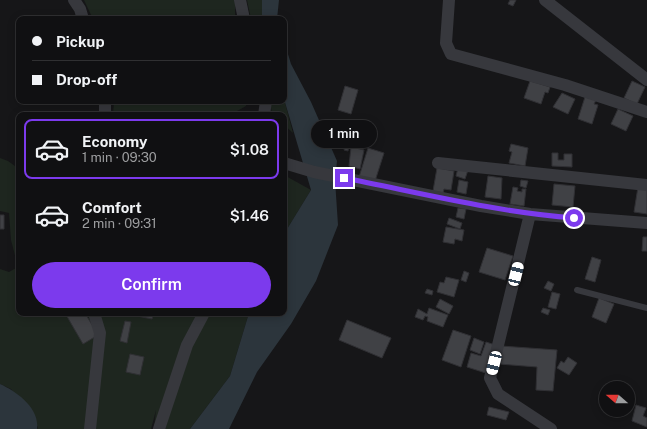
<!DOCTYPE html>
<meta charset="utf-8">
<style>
:root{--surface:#101012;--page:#19191b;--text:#f1f3f6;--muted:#9c9d9f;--line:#303032;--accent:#7c3aed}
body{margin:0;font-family:"Public Sans",sans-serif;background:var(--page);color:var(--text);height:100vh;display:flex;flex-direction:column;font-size:15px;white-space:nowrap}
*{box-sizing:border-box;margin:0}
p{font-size:13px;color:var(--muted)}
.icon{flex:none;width:22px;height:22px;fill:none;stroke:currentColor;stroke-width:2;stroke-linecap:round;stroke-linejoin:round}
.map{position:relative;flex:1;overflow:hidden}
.sheet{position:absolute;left:16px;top:112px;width:271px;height:204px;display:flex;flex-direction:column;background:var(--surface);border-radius:8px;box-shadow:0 2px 10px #0003,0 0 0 1px var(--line)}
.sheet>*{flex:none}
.banner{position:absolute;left:16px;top:16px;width:271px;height:88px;border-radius:8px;box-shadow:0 2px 10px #0003,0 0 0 1px var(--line);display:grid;align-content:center;height:88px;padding:0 16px;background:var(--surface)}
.needle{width:26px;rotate:290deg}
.tools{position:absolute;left:599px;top:381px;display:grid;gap:8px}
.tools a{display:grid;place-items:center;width:36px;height:36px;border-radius:50%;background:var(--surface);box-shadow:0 2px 10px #0003,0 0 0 1px var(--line);font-size:20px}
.end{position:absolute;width:18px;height:18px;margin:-9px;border:5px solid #7c3aed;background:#fff;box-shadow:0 0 0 2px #fff}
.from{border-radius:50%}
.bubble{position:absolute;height:28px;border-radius:14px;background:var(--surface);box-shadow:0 2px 10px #0003,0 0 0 1px var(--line);font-size:13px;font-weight:600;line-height:28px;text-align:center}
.car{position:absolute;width:12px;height:24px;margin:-12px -6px;border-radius:5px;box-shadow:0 0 3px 1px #0007;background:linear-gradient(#fff 24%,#345 0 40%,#fff 0 76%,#345 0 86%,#fff 0)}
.banner b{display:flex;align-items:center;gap:14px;height:38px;font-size:15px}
.banner b+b{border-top:1px solid var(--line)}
.banner i{width:10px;height:10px;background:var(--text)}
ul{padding:7px 0 0;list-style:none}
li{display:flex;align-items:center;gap:12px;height:60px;margin:0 8px 6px;padding:0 8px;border:2px solid transparent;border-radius:8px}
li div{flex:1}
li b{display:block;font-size:15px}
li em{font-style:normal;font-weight:600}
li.current{border-color:var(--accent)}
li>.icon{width:36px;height:36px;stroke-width:1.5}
.button{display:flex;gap:8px;margin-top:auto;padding:8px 16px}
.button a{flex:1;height:46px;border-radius:24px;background:var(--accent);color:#fff;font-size:16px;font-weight:600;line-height:46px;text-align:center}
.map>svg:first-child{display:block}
.green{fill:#1e261f}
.water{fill:#2c353c}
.building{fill:#404145;stroke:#303034}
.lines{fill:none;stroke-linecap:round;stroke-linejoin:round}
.service{stroke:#37383d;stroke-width:6}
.minor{stroke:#37383d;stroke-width:12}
.route{stroke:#7c3aed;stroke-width:5}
</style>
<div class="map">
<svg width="647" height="429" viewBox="0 0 647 429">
<rect width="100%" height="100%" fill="#161618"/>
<path class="green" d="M84,0H235V19H93Z
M247,0H262V19H251Z
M284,99L293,133L284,125V115L272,114L270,101H284Z
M114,101H247L246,106L230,115H113Z
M0,158L8,161L19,169V313H249L230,376L190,429H154L156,410L151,429H37L38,427L11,389L0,384V269L9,272L18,267L11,240L9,213L0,211Z
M284,175L311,190L284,234Z"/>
<path class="water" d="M262,0H279L277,19H262Z
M284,41L291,64L311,102L337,161L335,180L338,225L316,281L291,324L257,372L229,429H190L230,376L249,313H284V234L311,190L284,99Z
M0,384C16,391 40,408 37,429H0Z"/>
<path class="building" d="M510,0H516L513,6L508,4Z
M530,81L550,87L548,93L545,92L541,104L524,98Z
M632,81L645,87L637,104L624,98Z
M345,86L358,90L351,114L338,110Z
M562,93L575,99L568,114L553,107Z
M585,97L596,100L594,104L598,105L592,124L578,119Z
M618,109L633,116L626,131L611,124Z
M346,144L349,145L348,151L344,150Z
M511,144L528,148L525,166L509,163L512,152L509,151Z
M351,147L364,150L360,169L349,166Z
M368,148L384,153L375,181L359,177Z
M552,153H558V160H564V154H572V167L552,166Z
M437,168L454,171L451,190L444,189L443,193L433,191Z
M458,168L468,170L465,179L456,176Z
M488,176L502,178L501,199L485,197Z
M459,180L468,182L466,194L457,192Z
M521,180L528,181L526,188L520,186Z
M554,184L575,186L573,207L552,205Z
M513,187L518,188L517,191L522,192V189H526L524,206L510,204Z
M638,187L647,188V214L634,212Z
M458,208L466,209L464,219L456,217Z
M0,215H4V229H0Z
M449,218L462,223L460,229L447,224Z
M446,227L464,230L462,241L455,239L454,244L443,242Z
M643,237H647V251H642Z
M487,248L513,256L505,280L479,272Z
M592,257L601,260L595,282L585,279Z
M464,271L469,273L466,282L461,280Z
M446,277L459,280L454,297L437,292L440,282L444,283Z
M548,281L554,284L551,291L544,288Z
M427,289L433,291L432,295L425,293Z
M552,292L560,294L556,309L548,307Z
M599,298L614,304L606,323L592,317Z
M440,299L453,306L449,314L436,307Z
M429,308L448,315L443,327L427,321L428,317L425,316L423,320L415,317L418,309L427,314Z
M543,308L550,310L548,315L541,312Z
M65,313H85L98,335L83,344Z
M138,313H154L152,319L137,316Z
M347,320L391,338L382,358L339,340Z
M125,321L131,322L127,343L120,341Z
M453,330L471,336L461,367L442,360Z
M474,338L484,342L480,354L470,350Z
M486,342L498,346L489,374L467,367L471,353L481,356Z
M501,346L557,350L553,391L536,390L537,367L499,364Z
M130,354L144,357L140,375L126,372Z
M568,357L577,363L569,375L557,368L561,361L564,363Z
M636,405L646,408L643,416L647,418V427L632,421Z
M489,407L509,412L506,420L487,415Z"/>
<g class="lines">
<path class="service" d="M577,290L647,308"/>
<path class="minor" d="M74,0L80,9L83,19
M240,0L244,19
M449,0L446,43L451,54L565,85L647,112
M545,0L647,80
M105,101V115
M264,115L266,101
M284,163L314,172L481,206L530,214L647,223
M438,163L647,185
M530,214L490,378L498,394L551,429
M90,429L100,333L94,313
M159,429L187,345L204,313"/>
</g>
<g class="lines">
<path class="route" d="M344,178C421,193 496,212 574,218"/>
</g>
</svg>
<div class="tools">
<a><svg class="needle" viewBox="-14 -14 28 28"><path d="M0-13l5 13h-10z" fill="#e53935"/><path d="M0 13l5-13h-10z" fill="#9c9d9f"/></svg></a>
</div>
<i class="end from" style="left:574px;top:218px"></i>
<i class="end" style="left:344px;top:178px"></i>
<div class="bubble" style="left:311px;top:120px;width:66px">1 min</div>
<i class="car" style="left:516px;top:274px;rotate:14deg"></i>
<i class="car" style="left:494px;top:363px;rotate:194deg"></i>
<div class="banner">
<b><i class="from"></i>Pickup</b>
<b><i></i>Drop-off</b>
</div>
<section class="sheet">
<ul>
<li class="current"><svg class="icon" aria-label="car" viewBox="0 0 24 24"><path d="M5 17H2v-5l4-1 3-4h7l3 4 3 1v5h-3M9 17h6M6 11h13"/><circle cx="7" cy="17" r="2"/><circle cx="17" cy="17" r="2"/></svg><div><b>Economy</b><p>1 min · 09:30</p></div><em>$1.08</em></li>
<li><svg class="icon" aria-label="car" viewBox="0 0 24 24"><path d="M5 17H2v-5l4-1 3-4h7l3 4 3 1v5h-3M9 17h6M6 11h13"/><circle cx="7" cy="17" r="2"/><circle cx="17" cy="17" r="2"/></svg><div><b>Comfort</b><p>2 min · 09:31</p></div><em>$1.46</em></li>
</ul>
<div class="button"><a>Confirm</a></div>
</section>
</div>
